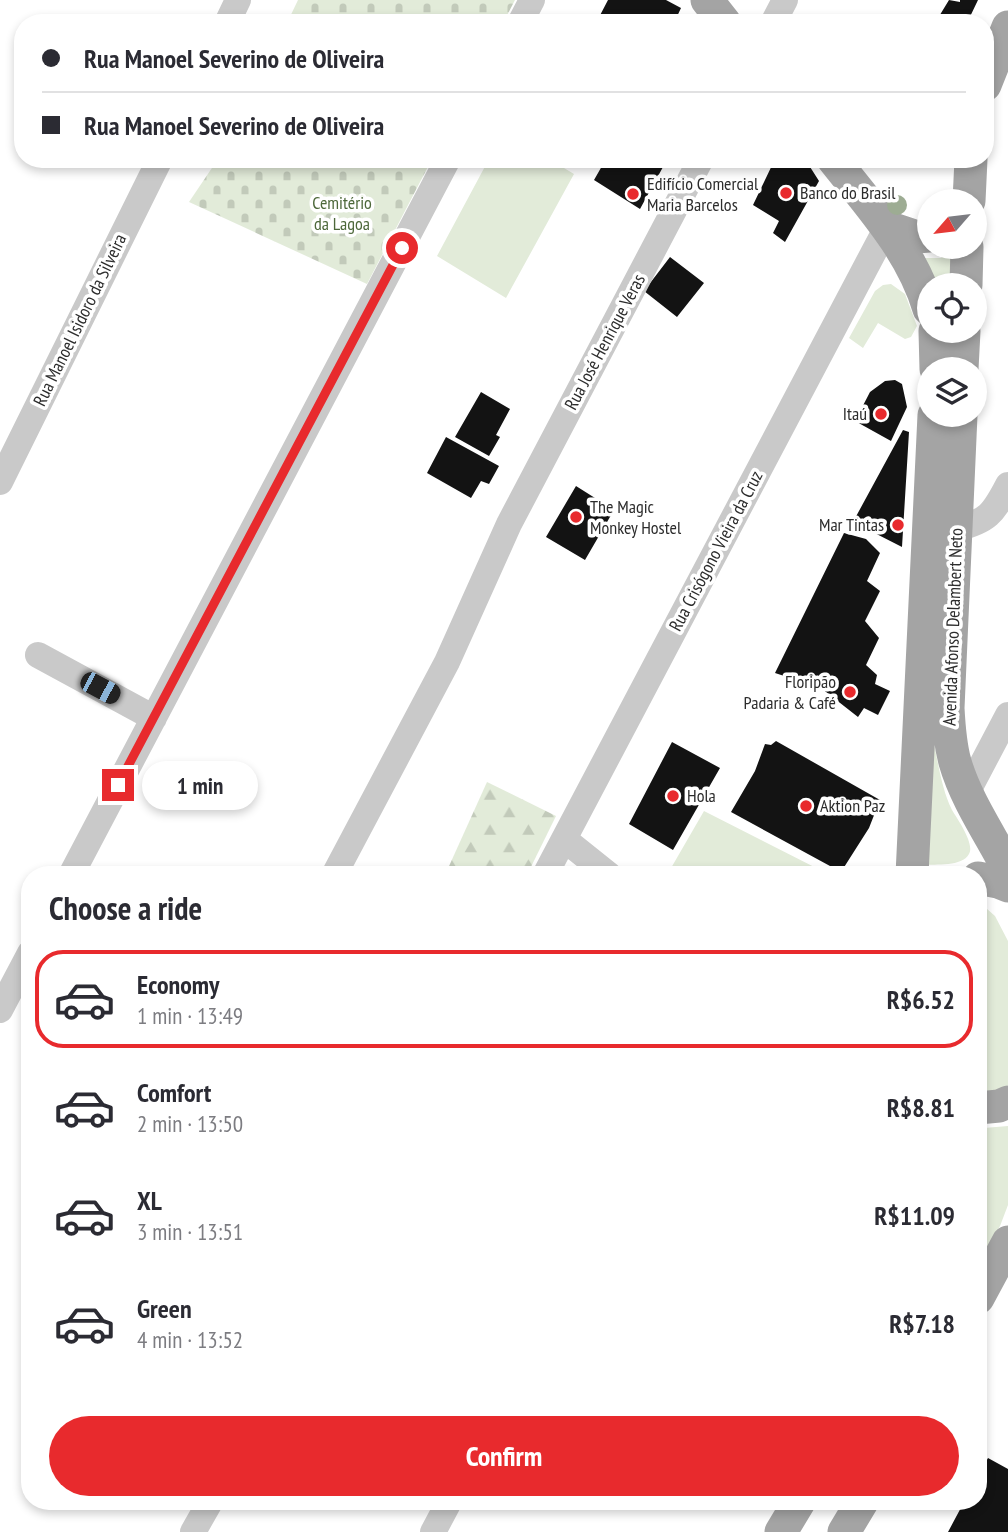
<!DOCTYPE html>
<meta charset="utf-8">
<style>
:root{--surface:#fff;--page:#f7f7f7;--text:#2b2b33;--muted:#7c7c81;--line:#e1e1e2;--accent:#e82a2d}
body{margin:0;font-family:"PT Sans Narrow",sans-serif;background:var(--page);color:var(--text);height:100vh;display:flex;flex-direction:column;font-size:26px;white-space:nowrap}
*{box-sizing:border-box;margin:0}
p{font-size:23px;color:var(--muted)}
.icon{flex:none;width:38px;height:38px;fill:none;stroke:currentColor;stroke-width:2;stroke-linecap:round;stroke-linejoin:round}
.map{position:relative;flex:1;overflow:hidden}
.details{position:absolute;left:21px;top:866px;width:966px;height:644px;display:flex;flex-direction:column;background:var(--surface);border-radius:28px;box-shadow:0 4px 10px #0003}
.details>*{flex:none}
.top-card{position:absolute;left:14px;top:14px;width:980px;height:154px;border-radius:28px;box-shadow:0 4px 10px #0003;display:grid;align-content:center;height:154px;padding:0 28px;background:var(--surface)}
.needle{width:46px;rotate:242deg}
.fabs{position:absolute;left:917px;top:189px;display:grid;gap:14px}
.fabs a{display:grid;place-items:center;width:70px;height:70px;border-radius:50%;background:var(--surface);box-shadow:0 4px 10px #0003;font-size:35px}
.end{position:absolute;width:32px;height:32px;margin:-16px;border:9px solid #e82a2d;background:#fff;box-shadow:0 0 0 4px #fff}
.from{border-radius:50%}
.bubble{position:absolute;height:49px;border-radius:24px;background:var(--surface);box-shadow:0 4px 10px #0003;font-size:23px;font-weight:800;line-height:49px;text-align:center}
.car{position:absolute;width:21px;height:42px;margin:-21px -10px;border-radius:9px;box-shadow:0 0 5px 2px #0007;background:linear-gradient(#222 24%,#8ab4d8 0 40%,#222 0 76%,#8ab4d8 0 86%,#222 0)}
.top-card b{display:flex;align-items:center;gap:24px;height:66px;font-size:26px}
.top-card b+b{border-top:2px solid var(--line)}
.top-card i{width:18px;height:18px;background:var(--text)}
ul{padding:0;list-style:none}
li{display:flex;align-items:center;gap:21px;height:98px;margin:0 14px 10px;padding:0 14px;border:4px solid transparent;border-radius:28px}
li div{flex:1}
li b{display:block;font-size:26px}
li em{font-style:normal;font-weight:800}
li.active{border-color:var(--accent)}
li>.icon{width:63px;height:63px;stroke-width:1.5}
h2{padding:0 28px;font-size:32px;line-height:84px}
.button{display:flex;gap:14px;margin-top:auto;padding:14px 28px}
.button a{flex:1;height:80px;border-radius:42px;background:var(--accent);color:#fff;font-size:28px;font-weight:800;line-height:80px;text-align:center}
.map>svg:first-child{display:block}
.green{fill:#e2ebd9}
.forest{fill:url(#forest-firs)}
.cemetery{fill:url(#cemetery-stones)}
.building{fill:#131313}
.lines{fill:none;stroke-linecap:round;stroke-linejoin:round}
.minor{stroke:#c9c9c9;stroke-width:26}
.major{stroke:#a4a4a4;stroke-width:33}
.tree{fill:#9dac93}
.route{stroke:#e82a2d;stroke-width:9}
.poi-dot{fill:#e82a2d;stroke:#fff;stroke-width:2.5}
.labels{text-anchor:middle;stroke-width:7;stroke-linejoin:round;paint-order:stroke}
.poi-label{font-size:18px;fill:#2c2c2c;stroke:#fff;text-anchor:start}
.park-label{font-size:18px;fill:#4d683a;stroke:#fff}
.street-label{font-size:18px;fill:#2c2c2c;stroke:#fff}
</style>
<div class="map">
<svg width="1008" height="1532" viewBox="0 0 1008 1532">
<defs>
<pattern id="forest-firs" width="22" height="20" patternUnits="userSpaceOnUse" patternTransform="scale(1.75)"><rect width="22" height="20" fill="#e2ebd9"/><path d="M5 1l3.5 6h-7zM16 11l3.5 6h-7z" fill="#c2caba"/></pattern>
<pattern id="cemetery-stones" width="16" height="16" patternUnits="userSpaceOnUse" patternTransform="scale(1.75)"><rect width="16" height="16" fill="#e2ebd9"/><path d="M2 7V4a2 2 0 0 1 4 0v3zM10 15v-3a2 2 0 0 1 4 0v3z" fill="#c2caba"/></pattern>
</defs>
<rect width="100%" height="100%" fill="#fff"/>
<path class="green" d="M489,159H549L574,174L506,298L437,256Z
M953,247L956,285H933L922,258H941Z
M891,284L905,294L917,326L911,337L905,339L878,323L863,348L849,338L875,291L883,285Z
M932,736C938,760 941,788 952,810C958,820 975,844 969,854C962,867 936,864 923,865Z
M704,811L830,875H667Z
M978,901L995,916L1008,941V1085L1001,1091L978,1092Z
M1008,1126V1205L1000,1226L978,1263V1127L984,1128Z"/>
<path class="forest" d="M487,782L556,816L527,875H445Z"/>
<path class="cemetery" d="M298,0H515L503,23H287Z
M218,159H432L367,284L189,202Z"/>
<path class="building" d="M608,0H666L681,8L674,23H596Z
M949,0L960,2V0H978L967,23H935Z
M606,159H650L663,167L640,209L594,180Z
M775,159H805L819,181L785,242L773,233L779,221L753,205Z
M670,257L704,283L677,317L644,291Z
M895,380L902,384L907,407L891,441L855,421L870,392L885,381Z
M481,392L510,409L496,435L500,437L489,456L455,437Z
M903,430L909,432L902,547L853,522Z
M446,437L499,466L489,484L481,481L471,498L427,473Z
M576,486L614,510L585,560L546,537Z
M844,533L866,539L880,553L867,581L880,591L865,621L879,638L866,665L877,675L875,684L890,691L878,715L864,708L858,717L821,688L775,673Z
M776,741L880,800L869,828L841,872L731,812L755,771L765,744L771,745Z
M672,742L720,768L673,850L629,824Z
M988,1458L1008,1469V1532H948L964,1502H978V1476Z"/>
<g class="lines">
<path class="minor" d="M227,23L238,0
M520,23L532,0
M773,23L785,0
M0,482L160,159
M956,529C988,521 993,514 1008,485
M38,655L154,718
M967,793L1008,715
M564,839L609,875
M71,875L448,159
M334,875L447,662L509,524L701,159
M545,875L887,227
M0,1010L30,953
M193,1532L210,1502
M433,1532L449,1502"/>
<path class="major" d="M707,0L725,23
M985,85L1008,27
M833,159C870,206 912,251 929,309
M969,201L971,159
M887,227L917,237L929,236
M966,285L967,247
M935,331L936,369
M962,369L964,331
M961,415L948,708C949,727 950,744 955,762C966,800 990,834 1008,869
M912,875L934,415
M978,878L998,882L1008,886
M978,1108L999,1106L1008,1102
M978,1298L1008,1242
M781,1532L799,1502
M844,1532L862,1502"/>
</g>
<circle class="tree" cx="897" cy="205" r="10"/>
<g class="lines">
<path class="route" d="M118,785L402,248"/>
</g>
<g class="poi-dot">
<circle cx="786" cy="193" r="7"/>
<circle cx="633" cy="194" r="7"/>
<circle cx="881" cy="414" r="7"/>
<circle cx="576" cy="517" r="7"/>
<circle cx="898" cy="525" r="7"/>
<circle cx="850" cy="692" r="7"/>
<circle cx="673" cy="796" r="7"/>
<circle cx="806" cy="806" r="7"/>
</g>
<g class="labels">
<g class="poi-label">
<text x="647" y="190">Edifício Comercial<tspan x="647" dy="21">Maria Barcelos</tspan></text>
<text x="800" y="199">Banco do Brasil</text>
<text x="867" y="420" text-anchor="end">Itaú</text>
<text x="590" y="513">The Magic<tspan x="590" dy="21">Monkey Hostel</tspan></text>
<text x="884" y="531" text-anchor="end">Mar Tintas</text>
<text x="836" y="688" text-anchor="end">Floripão<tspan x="836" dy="21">Padaria &amp; Café</tspan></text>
<text x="687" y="802">Hola</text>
<text x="820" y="812">Aktion Paz</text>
</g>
<g class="park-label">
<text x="342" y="209">Cemitério<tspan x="342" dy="21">da Lagoa</tspan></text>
</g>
<g class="street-label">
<text transform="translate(80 320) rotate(-64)" y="6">Rua Manoel Isidoro da Silveira</text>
<text transform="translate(605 342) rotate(-62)" y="6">Rua José Henrique Veras</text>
<text transform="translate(716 551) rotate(-62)" y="6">Rua Crisógono Vieira da Cruz</text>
<text transform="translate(953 627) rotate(-88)" y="6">Avenida Afonso Delambert Neto</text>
</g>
</g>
</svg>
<div class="fabs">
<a><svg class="needle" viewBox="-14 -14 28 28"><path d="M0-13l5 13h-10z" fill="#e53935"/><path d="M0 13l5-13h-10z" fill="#7c7c81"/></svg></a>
<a><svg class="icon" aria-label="locate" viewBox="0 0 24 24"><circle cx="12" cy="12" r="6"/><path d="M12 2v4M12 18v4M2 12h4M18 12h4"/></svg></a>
<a><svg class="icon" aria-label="layers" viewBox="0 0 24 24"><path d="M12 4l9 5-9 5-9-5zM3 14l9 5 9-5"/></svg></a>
</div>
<i class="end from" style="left:402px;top:248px"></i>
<i class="end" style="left:118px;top:785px"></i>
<div class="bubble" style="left:142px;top:761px;width:116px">1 min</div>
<i class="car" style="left:100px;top:688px;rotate:118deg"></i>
<div class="top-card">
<b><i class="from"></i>Rua Manoel Severino de Oliveira</b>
<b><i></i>Rua Manoel Severino de Oliveira</b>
</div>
<section class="details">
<h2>Choose a ride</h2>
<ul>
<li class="active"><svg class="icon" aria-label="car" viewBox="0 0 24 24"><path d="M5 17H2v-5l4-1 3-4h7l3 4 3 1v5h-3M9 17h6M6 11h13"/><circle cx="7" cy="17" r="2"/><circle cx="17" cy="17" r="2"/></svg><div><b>Economy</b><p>1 min · 13:49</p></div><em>R$6.52</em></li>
<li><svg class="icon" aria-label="car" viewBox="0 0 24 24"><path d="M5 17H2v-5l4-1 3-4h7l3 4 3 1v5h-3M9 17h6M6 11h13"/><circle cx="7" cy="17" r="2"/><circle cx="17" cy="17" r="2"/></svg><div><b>Comfort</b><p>2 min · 13:50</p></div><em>R$8.81</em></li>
<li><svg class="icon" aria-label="car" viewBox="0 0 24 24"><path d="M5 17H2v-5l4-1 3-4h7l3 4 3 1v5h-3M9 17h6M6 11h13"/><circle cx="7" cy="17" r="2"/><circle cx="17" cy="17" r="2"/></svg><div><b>XL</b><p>3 min · 13:51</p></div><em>R$11.09</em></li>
<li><svg class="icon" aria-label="car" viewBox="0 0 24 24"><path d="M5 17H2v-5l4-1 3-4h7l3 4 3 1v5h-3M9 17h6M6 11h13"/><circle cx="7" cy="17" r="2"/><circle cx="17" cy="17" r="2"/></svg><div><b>Green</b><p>4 min · 13:52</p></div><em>R$7.18</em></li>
</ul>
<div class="button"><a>Confirm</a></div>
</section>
</div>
